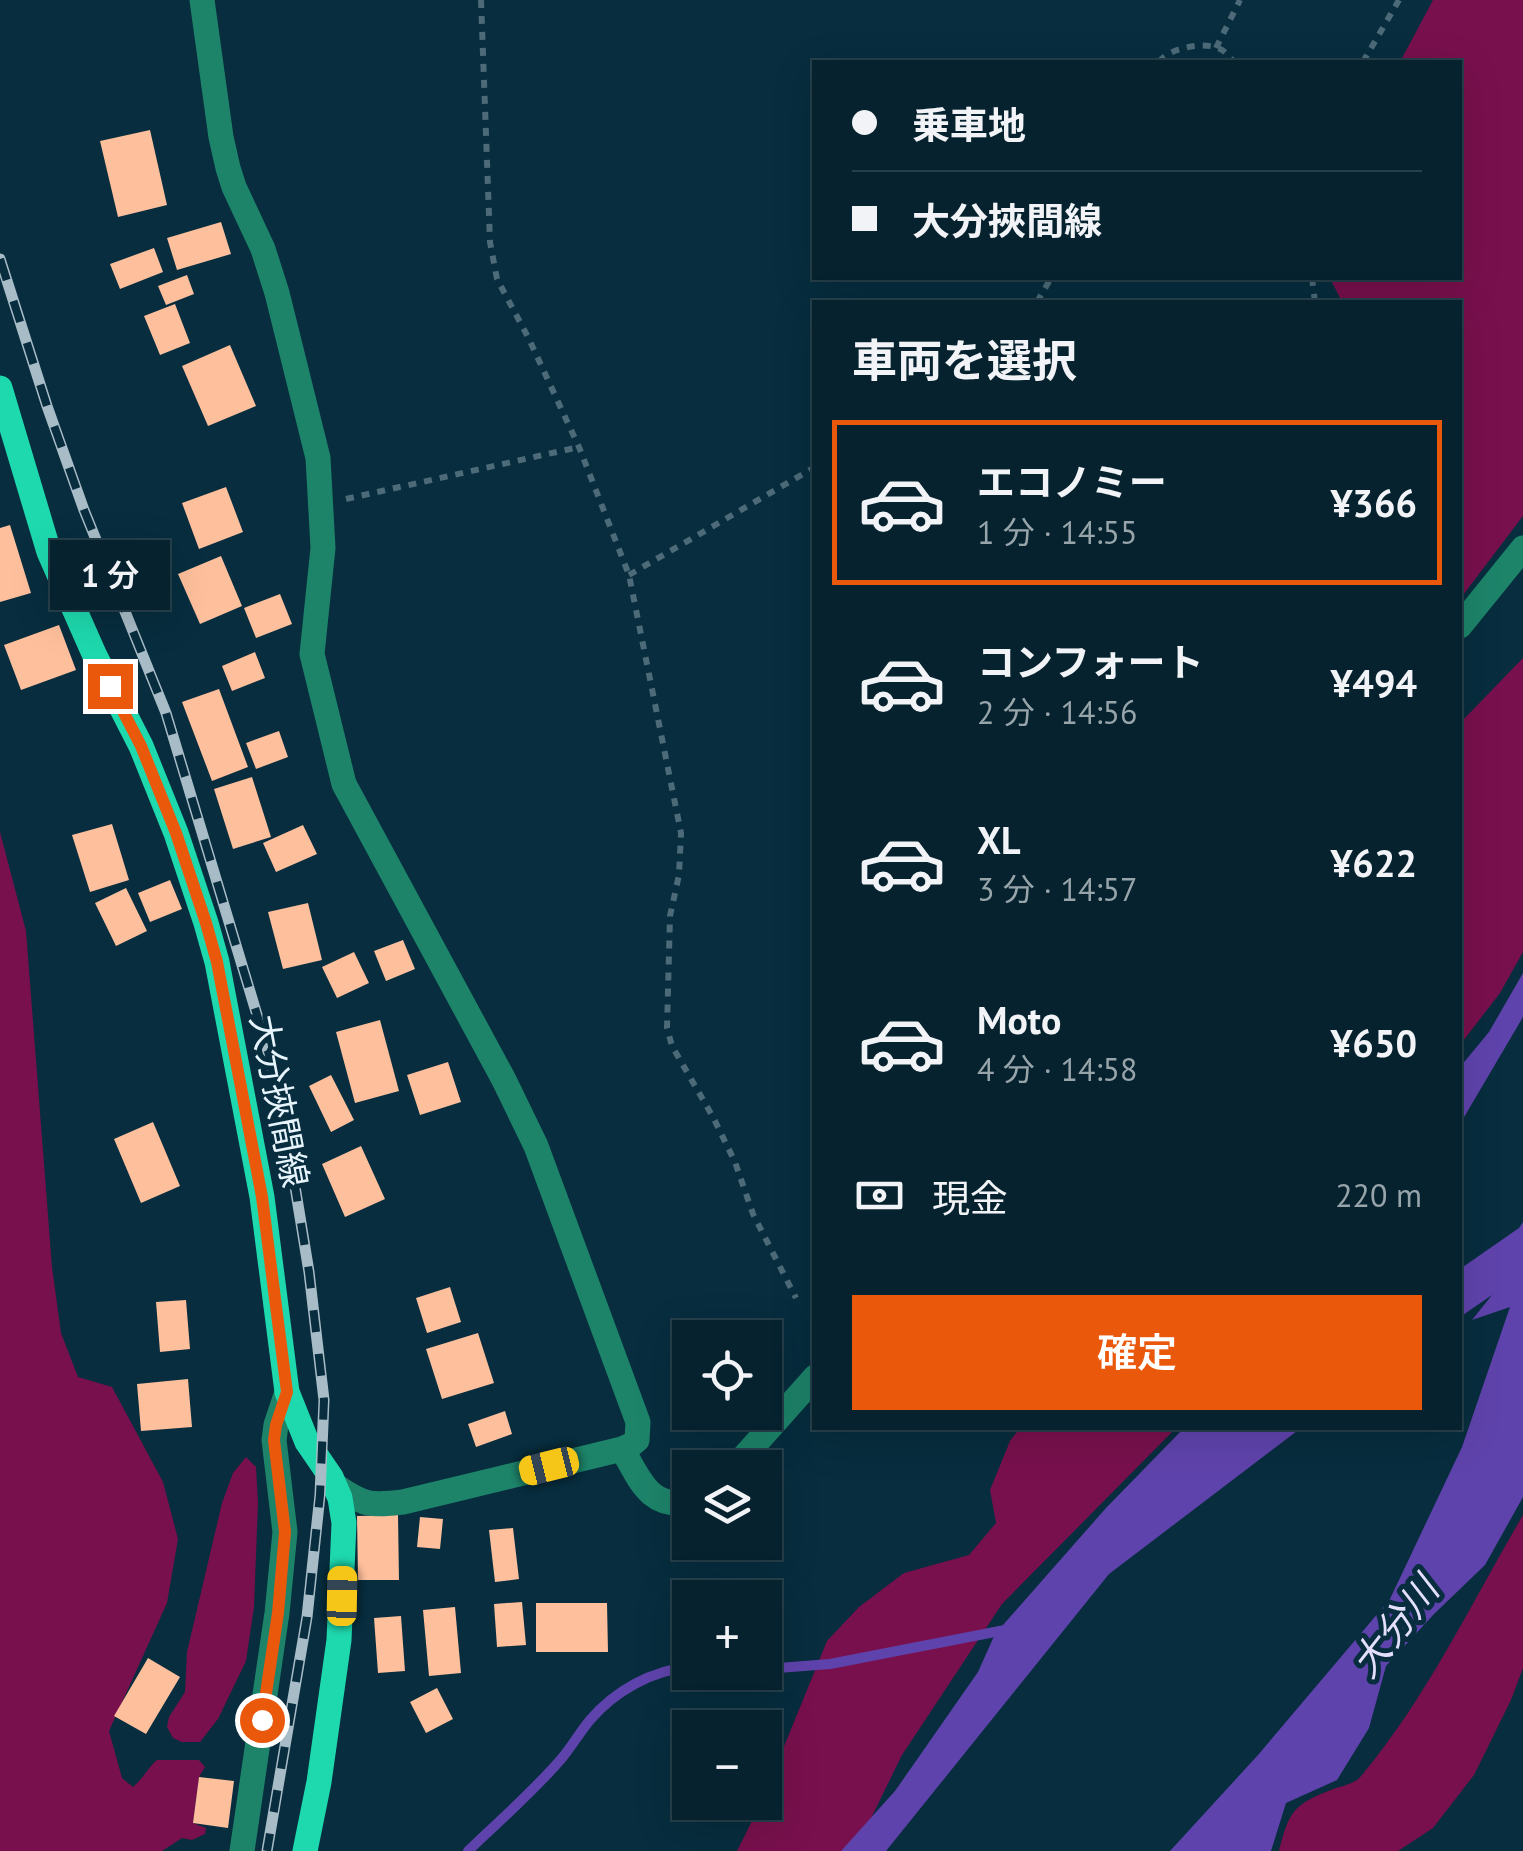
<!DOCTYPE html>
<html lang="ja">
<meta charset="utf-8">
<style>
:root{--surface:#05222e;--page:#0e2a36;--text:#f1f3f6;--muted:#97a4aa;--line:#263f4a;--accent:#ea580c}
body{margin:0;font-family:"PT Sans","Noto Sans JP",sans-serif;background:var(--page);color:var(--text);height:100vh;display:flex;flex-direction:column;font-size:38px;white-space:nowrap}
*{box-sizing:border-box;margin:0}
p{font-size:32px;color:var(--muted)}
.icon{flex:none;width:55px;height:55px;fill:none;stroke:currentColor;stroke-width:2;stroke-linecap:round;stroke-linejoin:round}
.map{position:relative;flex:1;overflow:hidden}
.sheet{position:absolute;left:812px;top:300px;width:650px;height:1130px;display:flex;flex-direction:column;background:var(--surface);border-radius:0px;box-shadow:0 10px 40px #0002,0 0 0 2px var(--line)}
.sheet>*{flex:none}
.hud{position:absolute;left:812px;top:60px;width:650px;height:220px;border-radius:0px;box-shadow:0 10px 40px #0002,0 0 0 2px var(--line);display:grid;align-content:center;height:220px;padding:0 40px;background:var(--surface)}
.controls{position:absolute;left:672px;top:1320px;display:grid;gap:20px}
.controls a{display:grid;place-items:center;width:110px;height:110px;border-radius:0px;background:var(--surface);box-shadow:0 10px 40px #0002,0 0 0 2px var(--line);font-size:50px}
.end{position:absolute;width:45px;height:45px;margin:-22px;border:12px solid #ea580c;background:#fff;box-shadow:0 0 0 5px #fff}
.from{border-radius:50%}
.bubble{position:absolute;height:70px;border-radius:0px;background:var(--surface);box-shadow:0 10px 40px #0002,0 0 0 2px var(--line);font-size:32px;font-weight:600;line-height:70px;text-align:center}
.car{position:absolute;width:30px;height:60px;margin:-30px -15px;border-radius:12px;box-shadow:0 0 8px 2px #0007;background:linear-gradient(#f5c518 24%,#345 0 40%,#f5c518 0 76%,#345 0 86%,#f5c518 0)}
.hud b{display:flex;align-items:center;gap:35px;height:95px;font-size:38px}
.hud b+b{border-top:2px solid var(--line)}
.hud i{width:25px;height:25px;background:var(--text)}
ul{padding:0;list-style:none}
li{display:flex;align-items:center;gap:30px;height:165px;margin:0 20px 15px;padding:0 20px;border:5px solid transparent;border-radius:0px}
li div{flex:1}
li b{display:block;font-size:38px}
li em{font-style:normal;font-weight:600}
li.active{border-color:var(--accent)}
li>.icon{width:90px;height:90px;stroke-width:1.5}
h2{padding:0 40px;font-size:45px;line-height:120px}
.pay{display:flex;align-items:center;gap:25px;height:110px;padding:0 40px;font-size:38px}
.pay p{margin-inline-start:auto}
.button{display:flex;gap:20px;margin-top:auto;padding:20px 40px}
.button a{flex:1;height:115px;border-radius:0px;background:var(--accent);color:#fff;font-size:40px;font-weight:600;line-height:115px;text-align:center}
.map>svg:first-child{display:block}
.green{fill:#78104d}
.water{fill:#5f43ac}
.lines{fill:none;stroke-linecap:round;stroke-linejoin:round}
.stream{stroke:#5f43ac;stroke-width:10}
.building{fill:#fdbf9c}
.path{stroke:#4c6a78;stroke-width:6;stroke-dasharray:8 8;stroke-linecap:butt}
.minor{stroke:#1d846a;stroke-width:25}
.major{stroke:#1ed9ae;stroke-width:25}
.rail-casing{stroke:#a8bcc7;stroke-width:11}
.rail{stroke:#072d3e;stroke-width:8;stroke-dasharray:22;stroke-linecap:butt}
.route{stroke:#ea580c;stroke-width:12}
.labels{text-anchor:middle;stroke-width:10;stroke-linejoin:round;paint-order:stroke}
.street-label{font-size:35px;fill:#e7f4fc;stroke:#072d3e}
.water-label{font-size:38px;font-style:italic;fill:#e4e0fc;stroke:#072d3e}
</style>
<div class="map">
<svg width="1523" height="1851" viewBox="0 0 1523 1851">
<rect width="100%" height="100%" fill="#072d3e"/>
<path class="green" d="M1433,0H1523V516L1460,599V302H1342L1330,278H1460V62H1400Z
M1523,658V952L1500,993L1460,1045V723Z
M0,832L26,931L52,1267L61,1333L78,1377L112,1387L163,1482L178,1539L167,1603L109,1731L122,1778L133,1787C144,1777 147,1769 157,1760H199L205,1767L199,1777L193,1823L206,1828L205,1834L192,1840L182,1838L162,1851H0Z
M1020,1428H1176L1002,1604L902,1755L855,1851H737L761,1803L765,1802V1793L827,1641L859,1607L904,1573L969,1555L996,1523L990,1490L1010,1441Z
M246,1457L256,1467L258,1503L254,1607L246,1661L218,1719L200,1742H182L173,1738L167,1727L169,1717L185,1692L187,1652L222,1503L233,1473Z
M1523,1515V1668L1511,1700L1474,1775L1433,1828L1398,1851H1279C1290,1808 1295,1804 1336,1788C1346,1785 1356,1783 1362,1775C1427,1697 1472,1602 1523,1515Z"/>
<path class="water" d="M1523,973V1017L1460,1124V1067L1489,1032Z
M1523,1222V1497L1485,1565L1434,1614L1386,1666L1369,1728L1337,1780L1286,1803L1271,1851H1170L1258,1755L1390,1599L1462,1447L1510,1307L1472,1320L1492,1295L1460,1317V1269L1519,1228Z
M1184,1428H1301L1109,1574L886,1851H841L895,1791L978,1672L995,1634L1106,1508Z"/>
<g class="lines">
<path class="stream" d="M765,1669L830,1664L1005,1630
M468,1851C499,1821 534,1791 562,1758C572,1746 580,1732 590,1720C615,1691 652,1670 690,1667"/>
</g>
<path class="building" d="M150,130L167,205L118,217L100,141Z
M221,222L231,254L177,270L167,238Z
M154,248L163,272L120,289L110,264Z
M187,275L194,294L166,305L158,286Z
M175,304L190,343L160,355L144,316Z
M230,345L256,406L208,426L182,366Z
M226,487L243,532L199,549L182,503Z
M10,525L31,593L0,602V528Z
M221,556L242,606L200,624L178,574Z
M280,594L292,624L256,638L244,608Z
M59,625L76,670L21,690L4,645Z
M255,652L265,678L232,691L222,666Z
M219,689L248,767L212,781L182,702Z
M279,731L288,757L256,769L246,743Z
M252,777L271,837L233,849L214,789Z
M112,824L129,880L90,892L72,835Z
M303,825L317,854L276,872L263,843Z
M170,880L182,909L150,922L138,893Z
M126,888L147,931L116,946L95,903Z
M308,903L322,960L283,969L268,912Z
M403,940L415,969L386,981L374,951Z
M354,952L369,983L337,998L322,967Z
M380,1020L399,1091L355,1103L336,1032Z
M448,1062L461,1102L420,1115L407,1075Z
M331,1075L354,1120L331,1132L309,1086Z
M153,1122L180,1186L141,1203L114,1139Z
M361,1146L385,1199L345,1217L322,1164Z
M450,1287L461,1322L427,1333L416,1298Z
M186,1300L190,1349L160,1352L156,1302Z
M478,1333L494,1383L442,1399L426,1349Z
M188,1379L192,1427L141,1431L137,1384Z
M505,1411L512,1434L476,1447L468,1424Z
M398,1515L399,1580H358L357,1516Z
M420,1517L443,1519L440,1549L417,1547Z
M513,1528L519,1579L495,1582L489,1530Z
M522,1602L526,1645L497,1647L494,1604Z
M536,1603H607L608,1652H536Z
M455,1607L461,1673L429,1676L423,1610Z
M401,1616L405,1671L378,1673L374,1618Z
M148,1658L180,1677L146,1734L114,1716Z
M437,1688L453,1719L426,1733L410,1702Z
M199,1777L234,1781L228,1828L193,1823Z"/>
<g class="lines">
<path class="path" d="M481,0L490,242L497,279L528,337L579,447L629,575L681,833L679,875L670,916L667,1028L672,1046L713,1117L735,1162L753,1214L796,1298
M1216,48L1240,0
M1159,62C1169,48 1206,40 1222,50C1227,53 1230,58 1234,62
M1363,62L1399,0
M1312,278L1315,302
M1037,302L1051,278
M346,499L579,447
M629,575L815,467"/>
<path class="minor" d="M202,0L221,137L228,168L234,187L263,249L277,293L318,458L323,548L312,654L344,784L504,1080L536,1146L638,1422L637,1440L631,1445L622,1449L403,1502C370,1506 364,1505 337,1487
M1460,626L1523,548
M622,1449C640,1479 648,1509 690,1502
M734,1468L815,1377
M242,1851L277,1613L285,1532L274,1440L276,1425L287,1392"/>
<path class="major" d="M0,388L49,552L95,656L141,746L176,833L206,923L217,962L262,1197L287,1392L307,1442L331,1477L340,1498L344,1523L339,1640L319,1782L305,1851"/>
<defs>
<path id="rail" d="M0,259L47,406L84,510L166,713L270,1058L291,1162L309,1272L324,1400L320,1495L307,1617L267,1851"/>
</defs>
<use href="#rail" class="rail-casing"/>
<use href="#rail" class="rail"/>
</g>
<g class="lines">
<path class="route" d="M110,686L141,746L176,833L206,923L217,962L262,1197L287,1392L276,1425L274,1440L285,1532L278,1613L262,1720"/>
</g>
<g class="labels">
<g class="street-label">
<text transform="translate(279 1101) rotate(79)" y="12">大分挾間線</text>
</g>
<g class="water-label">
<text transform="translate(1395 1627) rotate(-52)" y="13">大分川</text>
</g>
</g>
</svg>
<div class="controls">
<a><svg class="icon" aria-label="locate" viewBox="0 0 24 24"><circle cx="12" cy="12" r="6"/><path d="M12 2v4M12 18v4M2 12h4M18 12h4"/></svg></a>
<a><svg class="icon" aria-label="layers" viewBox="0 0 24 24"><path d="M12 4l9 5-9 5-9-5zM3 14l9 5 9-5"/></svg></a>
<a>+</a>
<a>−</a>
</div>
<i class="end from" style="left:262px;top:1720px"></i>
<i class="end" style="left:110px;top:686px"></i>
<div class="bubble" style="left:50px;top:540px;width:120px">1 分</div>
<i class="car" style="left:549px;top:1466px;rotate:256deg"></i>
<i class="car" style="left:342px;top:1596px;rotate:1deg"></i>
<div class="hud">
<b><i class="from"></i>乗車地</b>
<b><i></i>大分挾間線</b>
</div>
<section class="sheet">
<h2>車両を選択</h2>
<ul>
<li class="active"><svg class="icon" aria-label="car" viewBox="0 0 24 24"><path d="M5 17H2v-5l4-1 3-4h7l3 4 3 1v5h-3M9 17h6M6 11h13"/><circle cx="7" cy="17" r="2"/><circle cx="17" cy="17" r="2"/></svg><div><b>エコノミー</b><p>1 分 · 14:55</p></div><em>¥366</em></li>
<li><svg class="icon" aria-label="car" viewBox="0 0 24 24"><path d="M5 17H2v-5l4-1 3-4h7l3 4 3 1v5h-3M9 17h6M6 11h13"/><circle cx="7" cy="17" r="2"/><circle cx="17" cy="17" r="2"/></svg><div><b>コンフォート</b><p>2 分 · 14:56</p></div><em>¥494</em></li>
<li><svg class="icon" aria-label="car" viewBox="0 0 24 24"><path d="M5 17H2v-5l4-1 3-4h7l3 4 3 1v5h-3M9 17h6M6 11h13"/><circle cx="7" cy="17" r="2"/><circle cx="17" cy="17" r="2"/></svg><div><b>XL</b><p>3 分 · 14:57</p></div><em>¥622</em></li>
<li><svg class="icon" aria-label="car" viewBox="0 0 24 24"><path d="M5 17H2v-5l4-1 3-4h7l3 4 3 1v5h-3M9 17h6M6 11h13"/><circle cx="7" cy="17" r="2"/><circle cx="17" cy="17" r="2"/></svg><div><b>Moto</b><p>4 分 · 14:58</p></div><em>¥650</em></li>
</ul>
<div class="pay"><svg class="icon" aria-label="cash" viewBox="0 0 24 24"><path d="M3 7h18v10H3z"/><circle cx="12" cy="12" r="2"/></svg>現金<p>220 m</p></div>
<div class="button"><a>確定</a></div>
</section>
</div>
